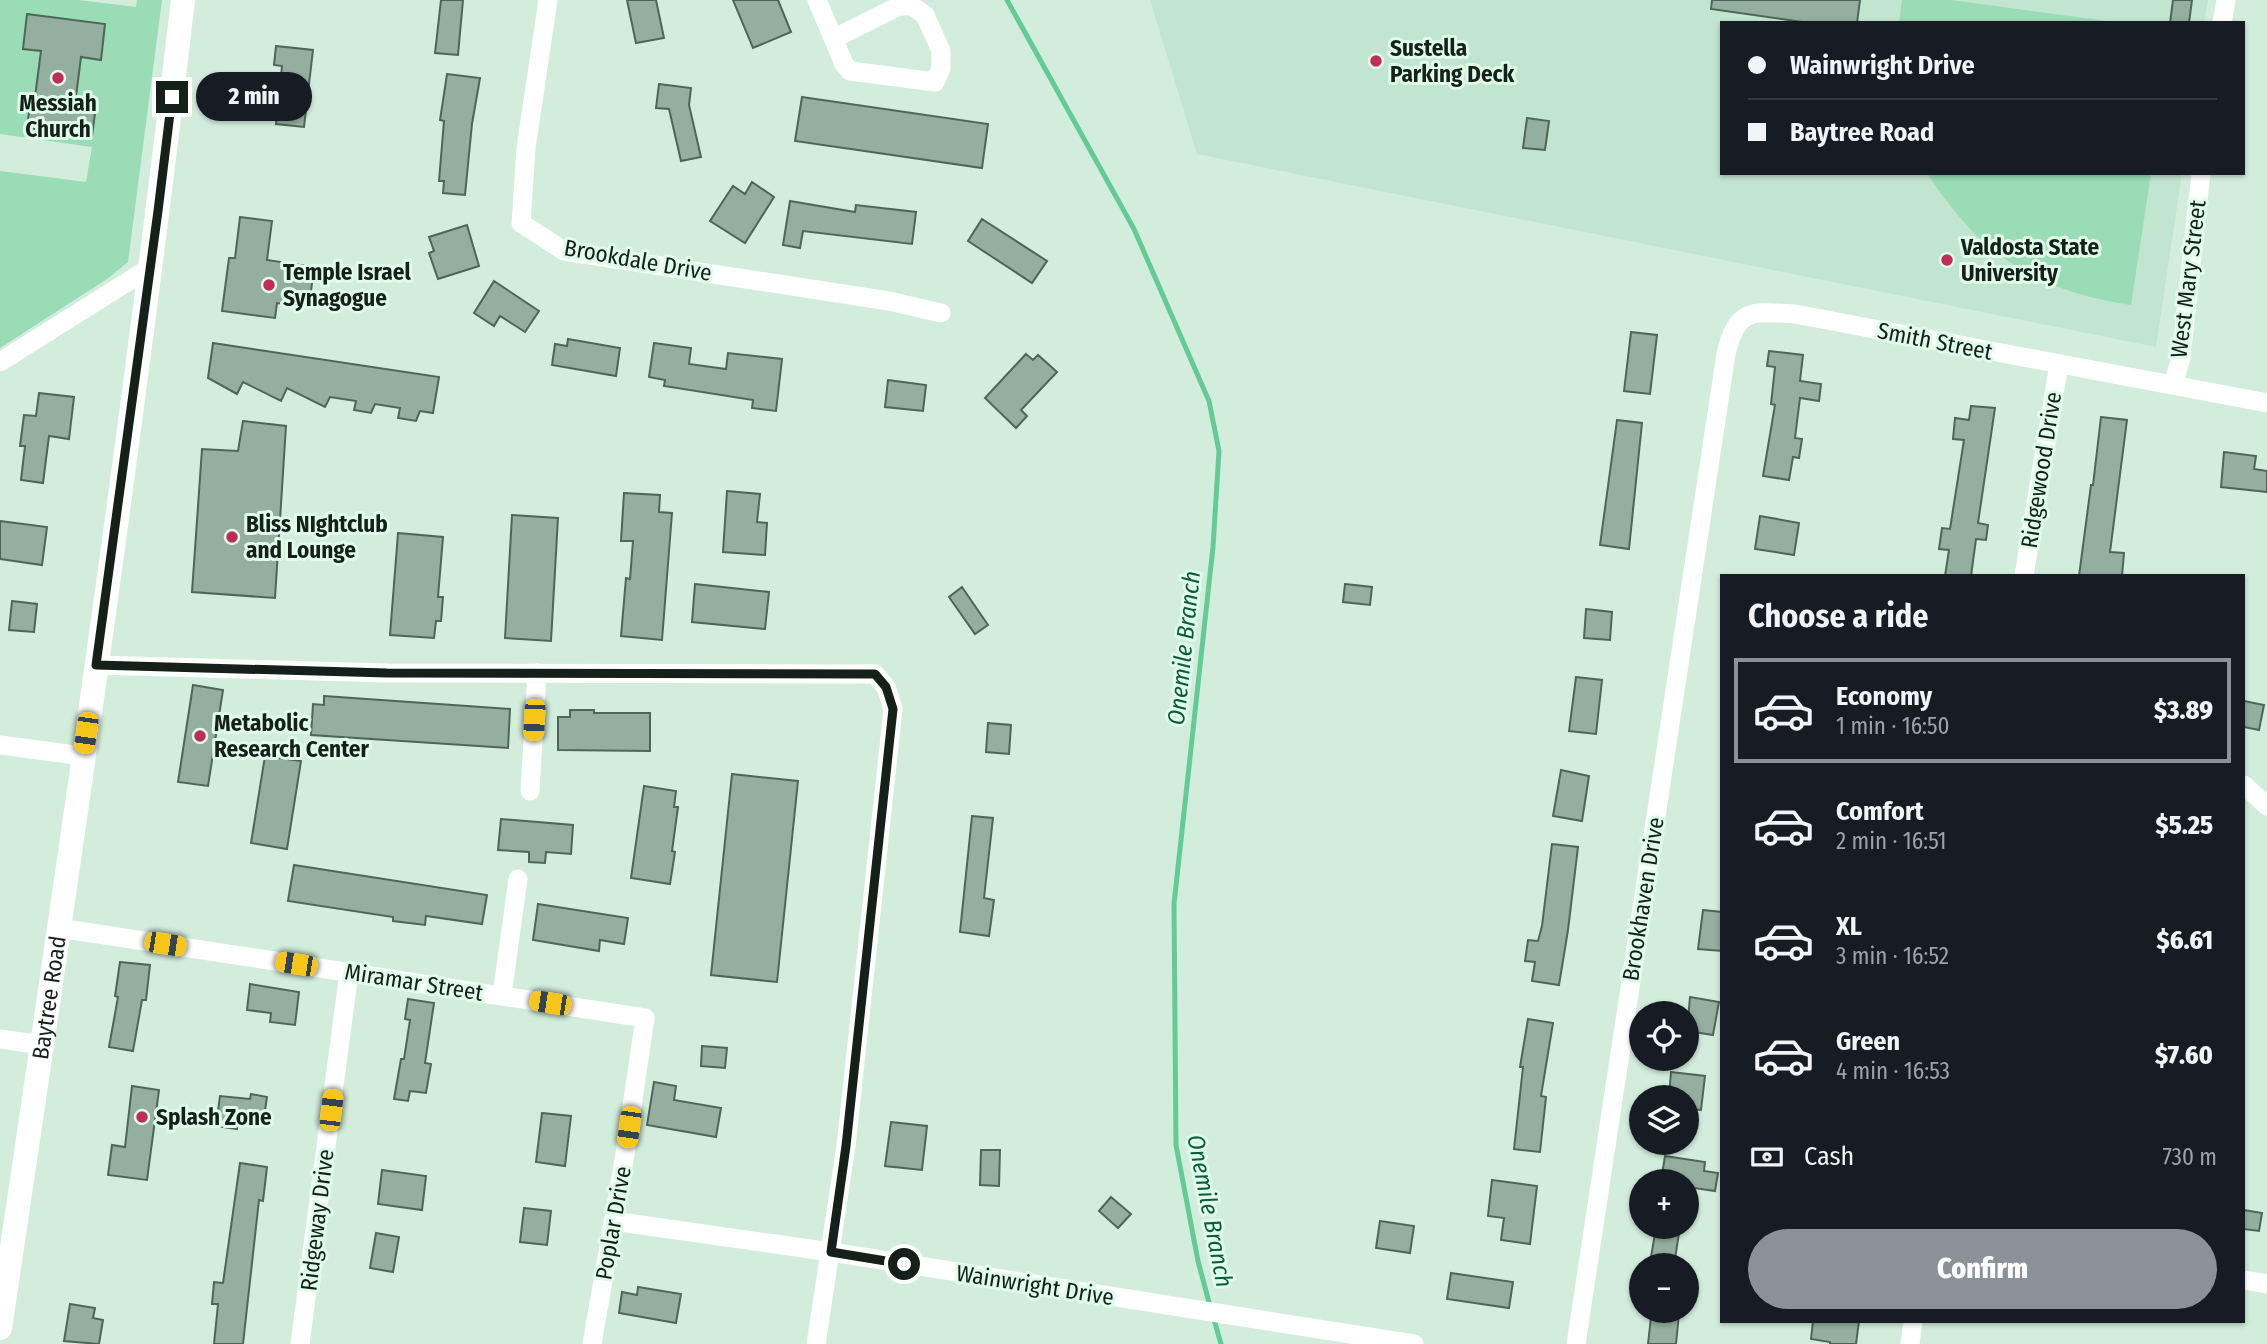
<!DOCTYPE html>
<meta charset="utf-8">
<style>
:root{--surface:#171b24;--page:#20242c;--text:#f1f3f6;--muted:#9ea1a6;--line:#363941;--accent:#8c9099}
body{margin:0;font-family:"Fira Sans Condensed",sans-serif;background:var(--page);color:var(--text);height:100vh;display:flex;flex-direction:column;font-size:26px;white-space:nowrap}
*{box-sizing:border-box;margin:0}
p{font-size:23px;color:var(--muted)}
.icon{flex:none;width:38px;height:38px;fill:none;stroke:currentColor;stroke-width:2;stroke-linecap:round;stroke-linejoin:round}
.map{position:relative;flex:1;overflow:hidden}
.panel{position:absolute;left:1720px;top:574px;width:525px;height:749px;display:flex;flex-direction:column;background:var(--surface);border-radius:0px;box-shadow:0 2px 5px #0004}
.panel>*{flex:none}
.guide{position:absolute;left:1720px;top:21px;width:525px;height:154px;border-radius:0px;box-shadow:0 2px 5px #0004;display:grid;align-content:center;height:154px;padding:0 28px;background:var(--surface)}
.buttons{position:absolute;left:1629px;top:1001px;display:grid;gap:14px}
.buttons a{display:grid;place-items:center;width:70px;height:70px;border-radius:50%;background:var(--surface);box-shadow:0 2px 5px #0004;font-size:35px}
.end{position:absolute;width:32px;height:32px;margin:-16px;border:9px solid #16201a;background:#fff;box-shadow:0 0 0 4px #fff}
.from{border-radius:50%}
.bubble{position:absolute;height:49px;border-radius:24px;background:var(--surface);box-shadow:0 2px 5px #0004;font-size:23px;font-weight:800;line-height:49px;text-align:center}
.car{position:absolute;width:21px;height:42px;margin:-21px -10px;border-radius:9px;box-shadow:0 0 5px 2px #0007;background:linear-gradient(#f5c518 24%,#345 0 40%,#f5c518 0 76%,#345 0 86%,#f5c518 0)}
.guide b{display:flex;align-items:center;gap:24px;height:66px;font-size:26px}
.guide b+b{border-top:2px solid var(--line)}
.guide i{width:18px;height:18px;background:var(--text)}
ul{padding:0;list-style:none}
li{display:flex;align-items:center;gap:21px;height:105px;margin:0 14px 10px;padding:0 14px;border:4px solid transparent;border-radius:0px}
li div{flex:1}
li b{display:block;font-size:26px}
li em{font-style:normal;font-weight:800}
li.current{border-color:var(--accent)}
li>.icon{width:63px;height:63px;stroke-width:1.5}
h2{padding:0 28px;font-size:32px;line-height:84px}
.pay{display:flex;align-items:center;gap:18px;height:77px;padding:0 28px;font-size:26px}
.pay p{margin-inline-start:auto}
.action{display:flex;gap:14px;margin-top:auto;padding:14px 28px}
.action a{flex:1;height:80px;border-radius:42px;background:var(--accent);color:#fff;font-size:28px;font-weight:800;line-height:80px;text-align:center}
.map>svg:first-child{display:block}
.built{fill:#c2e5d0}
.green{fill:#99dcb6;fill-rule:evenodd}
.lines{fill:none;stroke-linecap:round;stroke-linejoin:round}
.stream{stroke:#64cb95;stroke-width:5}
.building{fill:#94ae9f;stroke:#4e6658;stroke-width:2}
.minor{stroke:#fff;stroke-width:19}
.major{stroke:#fff;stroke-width:24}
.route{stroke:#16201a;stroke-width:9}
.poi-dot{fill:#be2e58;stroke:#dffbe9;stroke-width:2.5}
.labels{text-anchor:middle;stroke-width:6;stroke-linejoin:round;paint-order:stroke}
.poi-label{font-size:23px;font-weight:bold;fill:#16201a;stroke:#dffbe9;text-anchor:start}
.street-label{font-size:23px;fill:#16201a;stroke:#dffbe9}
.water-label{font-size:24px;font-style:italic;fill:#0a5c39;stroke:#dffbe9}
</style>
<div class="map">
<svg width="2267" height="1344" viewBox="0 0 2267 1344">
<rect width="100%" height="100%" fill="#d2eddc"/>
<path class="built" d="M1150,0H2208L2204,23H1722V173H2182L2156,347L1197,154Z"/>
<path class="green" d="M0,0H78L136,7L137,0H162L128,262L107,279L0,348V171L86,182L92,147L0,134ZM27,14L105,24L100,59L81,57L75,104L96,106L92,136L28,128L32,96L35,97L41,51L23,49Z
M1902,0H1951L2122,23H1899Z
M1927,173H2151L2131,305C2036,291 1979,254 1927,173Z"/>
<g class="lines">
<path class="stream" d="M1007,0L1134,229L1209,401L1219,451L1213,547L1174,904L1176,1145L1198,1261L1210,1306
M1213,1316L1221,1344"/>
</g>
<path class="building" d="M441,0H463L458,55L435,53Z
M627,0H656L664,38L636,43Z
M733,0H778L791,32L753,48Z
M1712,0H1860L1857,23H1809L1711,9Z
M2173,0H2192L2189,23H2170Z
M27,14L105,24L101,60L81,57L75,104L96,106L92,136L27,128L31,96L35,97L41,51L23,49Z
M276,46L313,50L304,127L276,124L282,66L274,65Z
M447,74L480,78L472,124L465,195L443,193L444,181H439L444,121L440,120Z
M659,84L691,88L689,105L701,157L681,161L669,109L656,108Z
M802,97L988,124L982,168L795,141Z
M1527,118L1549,121L1545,150L1523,148Z
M752,182L774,197L745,243L710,221L733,186L745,194Z
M790,201L855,212L856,205L916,212L912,244L803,231L800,248L783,245Z
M240,217L272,221L267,260L314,267L309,307L277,303L275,318L222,311L229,258H235Z
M982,219L1047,261L1032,283L968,241Z
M467,225L479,266L438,279L429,253L434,251L429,237Z
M494,281L539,311L525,332L500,316L494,326L474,313Z
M1631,332L1657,335L1650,394L1624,391Z
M568,339L620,348L616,376L552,365L555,344L567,346Z
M213,343L439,377L433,413L420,411L416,421L398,418L400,408L375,404L371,413L354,410L356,401L330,397L325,407L287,388L281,401L243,382L237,394L208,378Z
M654,343L691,348L689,364L726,369L728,353L782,359L776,411L752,408L753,400L664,386L665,380L649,377Z
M1769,351L1803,355L1800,381L1821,384L1819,401L1800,398L1795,438L1802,439L1799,458L1793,457L1789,480L1763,476L1775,405L1771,404L1775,367L1767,366Z
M1026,354L1033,360L1038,355L1057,372L1021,410L1027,416L1016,428L985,398Z
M888,380L926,385L923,411L885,407Z
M39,393L74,397L69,439L49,436L43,483L21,480L25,446H20L24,415L36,416Z
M1971,406L1995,408L1978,523L1988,525L1986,540L1976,539L1971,576H1945L1949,550L1939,549L1942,528L1950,529L1964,440L1953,439L1955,418L1969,420Z
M2101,417L2127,420L2110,552L2124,553L2122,576H2079L2091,485H2093Z
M1617,420L1642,423L1629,549L1600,545Z
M243,421L286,426L275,598L192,592L202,449L238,451Z
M2224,452L2256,456L2254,469L2267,471V492L2221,487Z
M727,491L760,494L757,522L767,523L765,555L723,552Z
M624,493L660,495L659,512L672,513L662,640L621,636L626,578L630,579L633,541H621Z
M512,515L558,518L551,641L505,638Z
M1760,516L1799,523L1794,555L1755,549Z
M0,521L47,527L42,565L0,559Z
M398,533L443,537L438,597H443L441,621H436L434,638L390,635Z
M695,584L769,592L765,629L692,622Z
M1345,584L1372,587L1370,605L1343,602Z
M962,587L988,625L975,634L949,597Z
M12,601L37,604L34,632L9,630Z
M1586,609L1612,612L1610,640L1584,638Z
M1576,677L1602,680L1596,734L1569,731Z
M193,685L223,690L208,786L178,782Z
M324,696L510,709L508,748L311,735L313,704L324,705Z
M2244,701L2264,705L2259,730L2244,727Z
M570,710H594V713H650V751L558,750V717H570Z
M988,723L1011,725L1009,754L986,752Z
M265,756L301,761L287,849L251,843Z
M1561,770L1589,776L1582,821L1553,816Z
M732,774L798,781L777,982L711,975Z
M644,786L676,791L674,807H678L672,851L675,852L670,884L631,878Z
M972,816L993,818L984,898L994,900L989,936L960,932Z
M501,819L573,825L571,854L546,852L545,863L529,862V852L498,850Z
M1552,844L1578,847L1568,930L1559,985L1532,981L1535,962L1525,961L1528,940L1538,941L1542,926Z
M294,865L487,895L482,924L426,916L425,925L393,921V917L288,901Z
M538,904L628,918L624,944L600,940L599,951L533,940Z
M1703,910L1722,912V951L1698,949Z
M120,962L150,965L146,1000H142L133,1051L109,1047L118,997L115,996Z
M250,984L299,992L295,1025L270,1022L271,1013L247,1010Z
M1690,997L1719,1002L1713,1035L1687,1031Z
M408,999L434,1003L425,1063L431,1064L426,1093L410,1091L408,1101L394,1099L401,1059H404L410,1020L405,1019Z
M1528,1019L1553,1023L1541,1096L1546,1097L1540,1152L1514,1149L1523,1067H1520Z
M702,1046L727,1048L725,1068L701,1066Z
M1671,1072L1705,1076L1701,1110L1687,1109V1097H1669Z
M654,1082L676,1086L674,1100L721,1108L716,1137L647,1125Z
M132,1086L159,1090L147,1180L108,1175L112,1145L125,1147Z
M251,1094L267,1097L263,1124L238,1120L237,1129L216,1126L220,1096L250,1099Z
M542,1113L571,1116L565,1166L536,1162Z
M891,1122L927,1126L922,1170L885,1166Z
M981,1150H1000L999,1186L980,1185Z
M1665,1156L1705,1162L1704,1171L1718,1173L1715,1191L1687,1187V1181H1661Z
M240,1163L267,1167L263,1201L259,1200L243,1344H214L218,1304H212L214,1282L223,1283Z
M382,1170L426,1176L422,1210L378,1204Z
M1492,1180L1537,1186L1530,1244L1501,1240L1504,1218L1488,1216Z
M1111,1197L1131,1214L1118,1228L1099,1211Z
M524,1208L551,1211L547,1245L520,1242Z
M2244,1210L2262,1213L2259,1231L2244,1229Z
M1380,1221L1414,1226L1410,1253L1376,1248Z
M1656,1227H1680L1674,1265L1650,1263Z
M376,1233L399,1237L393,1272L370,1268Z
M1451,1273L1513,1282L1509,1308L1447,1299Z
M638,1287L681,1294L676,1323L619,1313L622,1292L637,1295Z
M70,1304L95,1308L93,1318L103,1320L99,1344L64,1341Z
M1661,1312L1679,1314L1676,1344H1648L1651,1317L1661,1318Z
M1813,1321H1859L1856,1344H1830V1342L1811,1339Z"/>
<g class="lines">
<path class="minor" d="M548,0L526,148L521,223L564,251L889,301L941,313
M817,0L844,64L850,71L935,82L941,68V51L925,15L912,6H899L835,38
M2222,23L2226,0
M0,362L151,267
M2173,384L2181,358L2201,173
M2024,576L2059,364
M96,665L387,673L875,674L886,687L893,709L846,1146L816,1344
M0,745L83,756
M2244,785L2267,806
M530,791L537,673
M59,928L645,1018L625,1154L592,1344
M502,995L518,879
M0,1039L42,1045
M613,1221L831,1252L1414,1344
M2244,1280L2267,1284
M300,1344L349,972
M1576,1344L1726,354C1737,306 1754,312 1795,314L2267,403
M1910,1344L1913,1321"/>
<path class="major" id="s1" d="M0,1328C66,886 131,444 183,0"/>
</g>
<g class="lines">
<path class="route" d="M172,97L158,211L96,665L387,673L875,674L886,687L893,709L846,1146L831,1252L904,1264"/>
</g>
<g class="poi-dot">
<circle cx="1376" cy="61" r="7"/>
<circle cx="58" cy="78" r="7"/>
<circle cx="1947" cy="260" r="7"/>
<circle cx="269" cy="285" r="7"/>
<circle cx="232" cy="537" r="7"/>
<circle cx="200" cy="736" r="7"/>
<circle cx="142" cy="1117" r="7"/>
</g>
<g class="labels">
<g class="poi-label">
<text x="1390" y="56">Sustella<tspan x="1390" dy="26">Parking Deck</tspan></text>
<text x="58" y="111" text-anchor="middle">Messiah<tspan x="58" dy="26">Church</tspan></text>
<text x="1961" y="255">Valdosta State<tspan x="1961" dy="26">University</tspan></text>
<text x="283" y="280">Temple Israel<tspan x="283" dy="26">Synagogue</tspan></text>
<text x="246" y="532">Bliss NIghtclub<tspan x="246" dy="26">and Lounge</tspan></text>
<text x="214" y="731">Metabolic<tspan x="214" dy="26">Research Center</tspan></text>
<text x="156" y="1125">Splash Zone</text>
</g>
<g class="street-label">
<text transform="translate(638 260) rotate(10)" y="8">Brookdale Drive</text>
<text transform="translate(2188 279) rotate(-83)" y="8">West Mary Street</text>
<text transform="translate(1935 341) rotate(11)" y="8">Smith Street</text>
<text transform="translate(2041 470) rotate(-81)" y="8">Ridgewood Drive</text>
<text transform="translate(1643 899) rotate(-81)" y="8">Brookhaven Drive</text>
<text transform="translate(414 982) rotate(9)" y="8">Miramar Street</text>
<text dy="8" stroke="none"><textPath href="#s1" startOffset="334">Baytree Road</textPath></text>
<text transform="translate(317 1220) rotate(-83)" y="8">Ridgeway Drive</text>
<text transform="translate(613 1223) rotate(-80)" y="8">Poplar Drive</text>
<text transform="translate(1035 1285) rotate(9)" y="8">Wainwright Drive</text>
</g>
<g class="water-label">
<text transform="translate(1184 648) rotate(-84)" y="8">Onemile Branch</text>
<text transform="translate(1210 1211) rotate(79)" y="8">Onemile Branch</text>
</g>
</g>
</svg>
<div class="buttons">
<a><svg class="icon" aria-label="locate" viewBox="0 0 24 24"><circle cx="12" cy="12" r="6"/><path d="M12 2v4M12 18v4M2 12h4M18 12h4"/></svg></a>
<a><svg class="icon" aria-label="layers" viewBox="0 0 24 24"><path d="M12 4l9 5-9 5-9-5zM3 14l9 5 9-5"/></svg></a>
<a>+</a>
<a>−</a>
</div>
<i class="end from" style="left:904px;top:1264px"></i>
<i class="end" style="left:172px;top:97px"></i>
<div class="bubble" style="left:196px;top:72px;width:116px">2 min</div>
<i class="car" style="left:534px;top:720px;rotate:183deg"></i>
<i class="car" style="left:86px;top:733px;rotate:188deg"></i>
<i class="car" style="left:165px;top:944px;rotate:99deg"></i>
<i class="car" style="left:296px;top:964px;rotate:279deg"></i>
<i class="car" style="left:550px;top:1003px;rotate:279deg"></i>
<i class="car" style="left:331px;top:1110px;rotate:7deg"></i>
<i class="car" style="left:629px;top:1127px;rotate:188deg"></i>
<div class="guide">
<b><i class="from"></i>Wainwright Drive</b>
<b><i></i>Baytree Road</b>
</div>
<section class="panel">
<h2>Choose a ride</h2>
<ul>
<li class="current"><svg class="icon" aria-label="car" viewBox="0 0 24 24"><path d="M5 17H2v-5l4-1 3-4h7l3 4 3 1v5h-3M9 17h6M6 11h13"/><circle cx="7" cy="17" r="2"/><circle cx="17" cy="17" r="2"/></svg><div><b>Economy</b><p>1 min · 16:50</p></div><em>$3.89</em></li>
<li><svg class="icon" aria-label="car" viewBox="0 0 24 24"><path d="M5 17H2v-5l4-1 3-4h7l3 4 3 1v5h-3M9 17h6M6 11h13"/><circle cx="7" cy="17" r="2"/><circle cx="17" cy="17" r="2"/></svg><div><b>Comfort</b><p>2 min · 16:51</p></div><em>$5.25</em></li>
<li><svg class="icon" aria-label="car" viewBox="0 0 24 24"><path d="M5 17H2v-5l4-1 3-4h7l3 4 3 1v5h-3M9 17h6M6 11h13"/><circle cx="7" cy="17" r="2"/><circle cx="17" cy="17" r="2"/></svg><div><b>XL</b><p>3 min · 16:52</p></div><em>$6.61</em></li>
<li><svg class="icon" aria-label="car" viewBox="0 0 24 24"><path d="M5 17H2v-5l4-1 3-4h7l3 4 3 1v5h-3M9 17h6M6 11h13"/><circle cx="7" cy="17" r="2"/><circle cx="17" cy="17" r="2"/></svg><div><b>Green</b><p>4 min · 16:53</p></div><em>$7.60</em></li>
</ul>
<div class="pay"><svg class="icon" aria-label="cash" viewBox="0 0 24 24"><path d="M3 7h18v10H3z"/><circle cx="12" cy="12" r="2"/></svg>Cash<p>730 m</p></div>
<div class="action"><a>Confirm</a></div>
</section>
</div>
